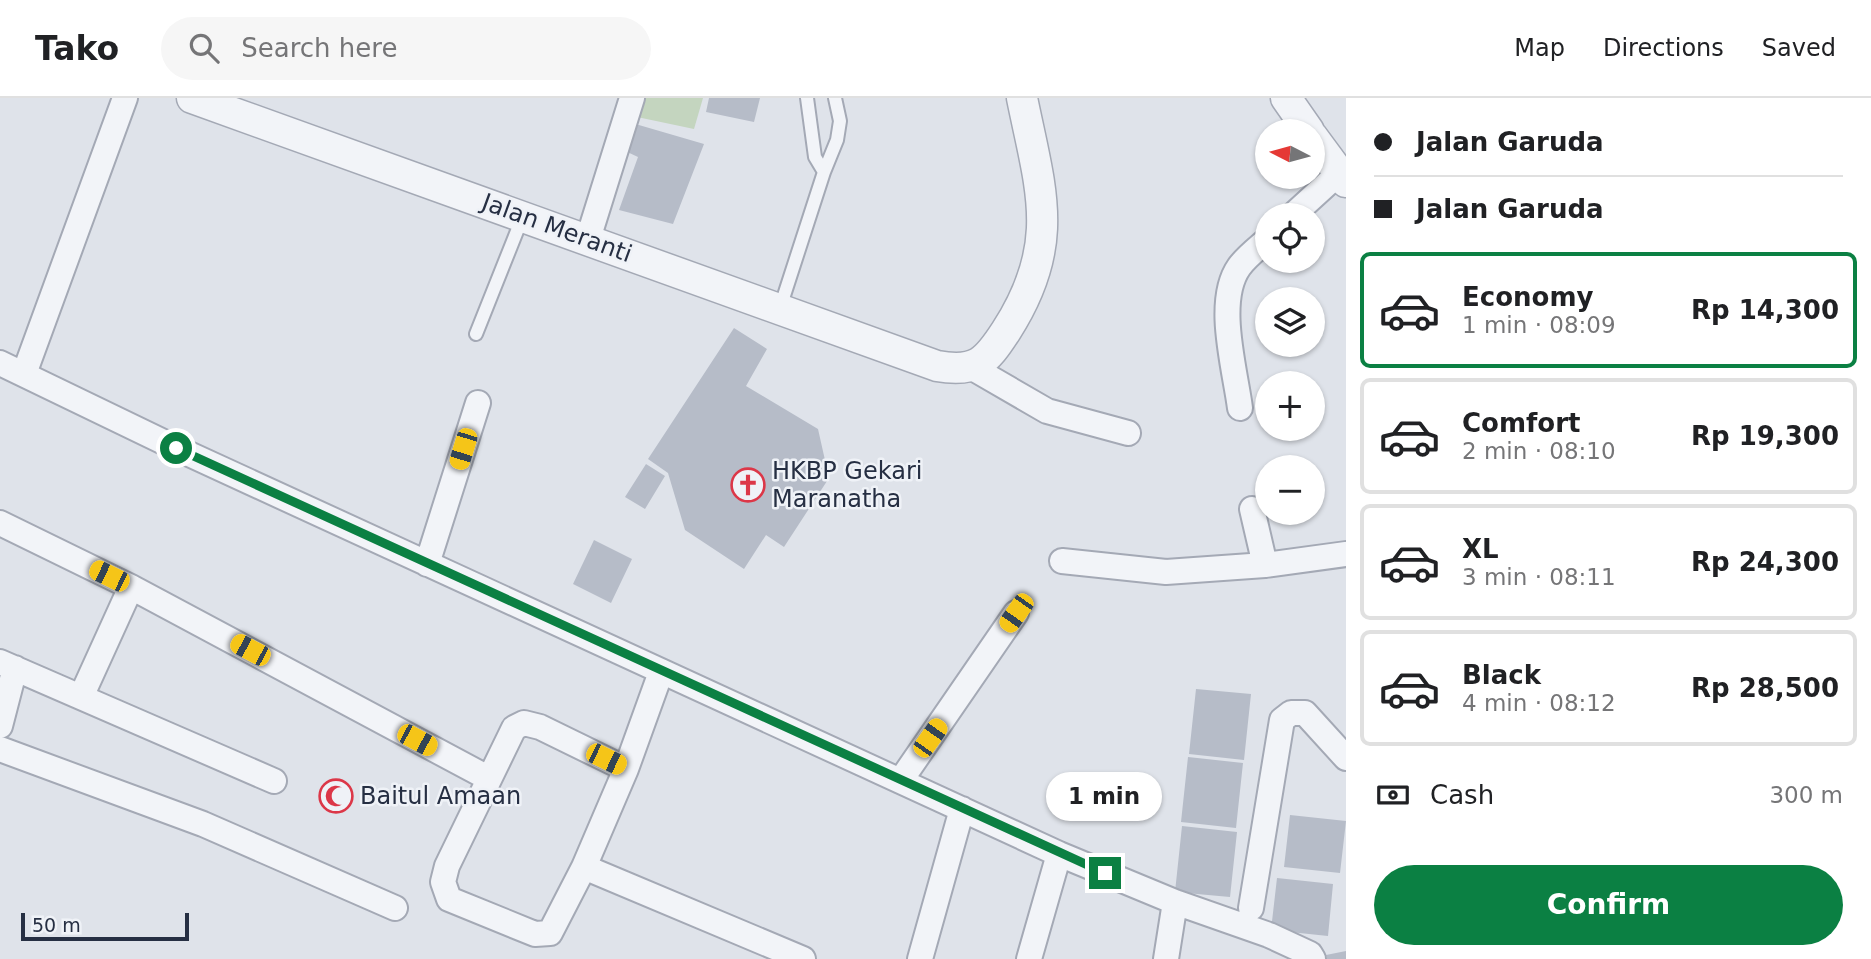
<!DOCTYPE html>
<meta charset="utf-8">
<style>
:root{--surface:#fff;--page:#f6f6f6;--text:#202124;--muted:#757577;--line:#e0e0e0;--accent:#0b8043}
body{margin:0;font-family:"DejaVu Sans",sans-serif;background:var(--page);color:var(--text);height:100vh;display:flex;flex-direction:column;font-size:26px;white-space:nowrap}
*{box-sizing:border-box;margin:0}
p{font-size:23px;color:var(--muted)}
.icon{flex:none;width:38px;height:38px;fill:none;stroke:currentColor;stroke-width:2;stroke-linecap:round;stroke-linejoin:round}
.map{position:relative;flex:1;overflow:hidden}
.drawer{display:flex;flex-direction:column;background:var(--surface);width:525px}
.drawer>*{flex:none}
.top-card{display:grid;align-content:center;height:154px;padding:0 28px;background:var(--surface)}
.needle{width:46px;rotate:276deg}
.tools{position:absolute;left:1255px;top:21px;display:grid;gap:14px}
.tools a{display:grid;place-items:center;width:70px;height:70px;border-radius:50%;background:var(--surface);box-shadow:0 2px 5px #0004;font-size:35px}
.scale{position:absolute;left:21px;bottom:18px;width:168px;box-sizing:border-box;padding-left:7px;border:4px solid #262f43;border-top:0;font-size:19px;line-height:24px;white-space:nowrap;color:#262f43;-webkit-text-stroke:5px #eff2f7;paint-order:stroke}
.end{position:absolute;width:32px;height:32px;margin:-16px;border:9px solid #0b8043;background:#fff;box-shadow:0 0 0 4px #fff}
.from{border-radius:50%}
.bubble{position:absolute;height:49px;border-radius:24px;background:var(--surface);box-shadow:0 2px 5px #0004;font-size:23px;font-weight:700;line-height:49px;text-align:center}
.car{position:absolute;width:21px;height:42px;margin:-21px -10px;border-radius:9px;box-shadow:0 0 5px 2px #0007;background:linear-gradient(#f5c518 24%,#345 0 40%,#f5c518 0 76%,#345 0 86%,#f5c518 0)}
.top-card b{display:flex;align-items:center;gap:24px;height:66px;font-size:26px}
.top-card b+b{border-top:2px solid var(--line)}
.top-card i{width:18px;height:18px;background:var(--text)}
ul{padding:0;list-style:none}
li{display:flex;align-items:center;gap:21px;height:116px;margin:0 14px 10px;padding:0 14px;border:4px solid var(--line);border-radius:10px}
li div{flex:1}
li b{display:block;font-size:26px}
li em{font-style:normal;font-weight:700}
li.active{border-color:var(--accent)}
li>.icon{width:63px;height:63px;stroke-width:1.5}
.pay{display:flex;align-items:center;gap:18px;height:77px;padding:0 28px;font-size:26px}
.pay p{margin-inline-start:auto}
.action{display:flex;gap:14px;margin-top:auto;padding:14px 28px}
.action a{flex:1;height:80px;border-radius:42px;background:var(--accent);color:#fff;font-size:28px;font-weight:700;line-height:80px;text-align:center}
header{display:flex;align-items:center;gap:42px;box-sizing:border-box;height:98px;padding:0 35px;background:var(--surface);border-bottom:2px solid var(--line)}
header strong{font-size:33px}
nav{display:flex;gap:38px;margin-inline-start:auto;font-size:24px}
.search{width:490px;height:63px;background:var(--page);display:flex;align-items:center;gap:18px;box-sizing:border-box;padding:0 24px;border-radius:38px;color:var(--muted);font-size:26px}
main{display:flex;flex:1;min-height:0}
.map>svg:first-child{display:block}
.green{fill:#c4d5bf}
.building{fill:#b6bcc8}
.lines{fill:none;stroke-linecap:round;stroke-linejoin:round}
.service-casing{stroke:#a4a9b5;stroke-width:16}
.minor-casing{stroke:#a4a9b5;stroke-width:28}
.tertiary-casing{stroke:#a4a9b5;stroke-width:33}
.service{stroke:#f2f4f8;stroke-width:12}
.minor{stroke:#f2f4f8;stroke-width:24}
.tertiary{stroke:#f2f4f8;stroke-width:30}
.route{stroke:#0b8043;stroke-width:9}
.labels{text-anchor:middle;stroke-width:5;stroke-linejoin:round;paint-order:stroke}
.street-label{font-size:24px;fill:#262f43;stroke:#eff2f7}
.poi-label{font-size:24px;fill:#262f43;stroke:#eff2f7;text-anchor:start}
</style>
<header>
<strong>Tako</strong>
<div class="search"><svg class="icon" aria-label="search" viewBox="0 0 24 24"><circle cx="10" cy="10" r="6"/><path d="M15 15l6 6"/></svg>Search here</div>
<nav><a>Map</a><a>Directions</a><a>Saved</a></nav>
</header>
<main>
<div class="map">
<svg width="1346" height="861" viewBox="0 0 1346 861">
<rect width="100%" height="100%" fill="#dfe3ea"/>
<path class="green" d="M642,0H703L694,31L637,19Z"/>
<path class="building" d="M709,0H760L754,24L706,14Z
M632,25L704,46L673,126L619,112L638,59L623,52Z
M734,230L767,251L746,288L818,331L829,380L784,449L766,437L744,471L685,432L668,375L648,361Z
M646,366L665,378L645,411L625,399Z
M594,442L632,461L611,505L573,486Z
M1196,591L1251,596L1244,662L1189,656Z
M1188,659L1243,665L1236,730L1181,724Z
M1290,717L1346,723L1340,775L1284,769Z
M1182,728L1237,734L1230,799L1175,794Z
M1277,780L1333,786L1328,838L1271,832Z
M1346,853V861H1327L1326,857Z"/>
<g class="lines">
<defs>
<path id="service" d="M807,0L815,59L824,74
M780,210L824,74L837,42L840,23L835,0
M476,236L523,118"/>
<path id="minor" d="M1293,117L1339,75
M588,141L632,0
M0,265L176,350L1059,756L1175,804L1269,837L1310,856L1313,861
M971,269L1047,313L1128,335
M24,276L125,0
M1240,310C1235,271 1215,203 1239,169C1246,159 1258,150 1267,142
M1252,411L1265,467
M0,425L131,489L488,680
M1062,463L1166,474L1265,467L1346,456
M427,466L478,305
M0,564L274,683
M81,599L131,489
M0,628L15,570
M0,651L203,726L395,810
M626,671L540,629L524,625L514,630L447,768L443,784L449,801L535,836L550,835L584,769L626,671L661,574
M901,682L1016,515
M584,769L803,861
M1251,810L1282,622L1291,615H1305L1346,660
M920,861L962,711
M1029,861L1059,756
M1166,861L1175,804"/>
<path id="tertiary" d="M192,0L937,268C976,275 986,264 1006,233C1062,146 1041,93 1022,0
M1286,0L1309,33
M1312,38L1346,84"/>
</defs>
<use href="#service" class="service-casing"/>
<use href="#minor" class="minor-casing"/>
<use href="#tertiary" class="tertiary-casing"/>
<use href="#service" class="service"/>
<use href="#minor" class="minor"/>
<use href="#tertiary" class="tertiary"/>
</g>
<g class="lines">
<path class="route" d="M176,350L1105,775"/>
</g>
<defs>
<symbol id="church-ring" viewBox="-11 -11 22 22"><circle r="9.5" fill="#eff2f7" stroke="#dc3748" stroke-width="1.5"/><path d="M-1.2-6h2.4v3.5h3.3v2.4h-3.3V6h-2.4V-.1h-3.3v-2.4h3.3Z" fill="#dc3748"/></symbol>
<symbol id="mosque-ring" viewBox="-11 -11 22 22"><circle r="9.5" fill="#eff2f7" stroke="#dc3748" stroke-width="1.5"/><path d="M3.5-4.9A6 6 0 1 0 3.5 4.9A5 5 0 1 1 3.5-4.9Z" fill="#dc3748"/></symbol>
</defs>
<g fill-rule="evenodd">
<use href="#church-ring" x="729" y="368" width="38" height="38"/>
<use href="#mosque-ring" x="317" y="679" width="38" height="38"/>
</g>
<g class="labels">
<g class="street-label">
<text transform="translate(557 130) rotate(20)" y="8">Jalan Meranti</text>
</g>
<g class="poi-label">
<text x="772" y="381">HKBP Gekari<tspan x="772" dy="28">Maranatha</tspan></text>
<text x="360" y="706">Baitul Amaan</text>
</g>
</g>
</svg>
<div class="tools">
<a><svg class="needle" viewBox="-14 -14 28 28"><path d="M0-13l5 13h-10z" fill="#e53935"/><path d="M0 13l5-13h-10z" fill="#757577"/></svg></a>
<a><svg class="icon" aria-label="locate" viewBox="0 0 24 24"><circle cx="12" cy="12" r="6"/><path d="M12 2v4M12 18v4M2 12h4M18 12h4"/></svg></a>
<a><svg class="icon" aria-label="layers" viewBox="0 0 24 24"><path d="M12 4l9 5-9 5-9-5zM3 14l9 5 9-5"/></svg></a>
<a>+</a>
<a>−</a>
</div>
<div class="scale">50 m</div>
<i class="end from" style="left:176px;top:350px"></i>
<i class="end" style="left:1105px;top:775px"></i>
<div class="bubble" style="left:1046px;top:674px;width:116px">1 min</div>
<i class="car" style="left:463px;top:351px;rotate:197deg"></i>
<i class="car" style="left:109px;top:478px;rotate:296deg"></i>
<i class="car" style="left:1016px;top:515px;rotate:215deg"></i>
<i class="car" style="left:250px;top:552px;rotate:298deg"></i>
<i class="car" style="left:930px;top:640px;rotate:35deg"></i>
<i class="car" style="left:417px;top:642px;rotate:118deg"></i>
<i class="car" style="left:606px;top:661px;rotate:116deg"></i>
</div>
<section class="drawer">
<div class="top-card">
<b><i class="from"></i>Jalan Garuda</b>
<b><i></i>Jalan Garuda</b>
</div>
<ul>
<li class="active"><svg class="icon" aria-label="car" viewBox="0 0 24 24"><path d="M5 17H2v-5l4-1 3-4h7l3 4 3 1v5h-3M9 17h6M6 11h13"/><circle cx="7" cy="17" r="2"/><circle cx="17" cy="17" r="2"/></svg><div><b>Economy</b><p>1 min · 08:09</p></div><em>Rp 14,300</em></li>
<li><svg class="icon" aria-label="car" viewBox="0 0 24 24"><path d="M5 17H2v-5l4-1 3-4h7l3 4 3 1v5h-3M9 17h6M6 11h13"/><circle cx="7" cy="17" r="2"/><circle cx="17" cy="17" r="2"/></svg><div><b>Comfort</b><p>2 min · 08:10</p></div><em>Rp 19,300</em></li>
<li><svg class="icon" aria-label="car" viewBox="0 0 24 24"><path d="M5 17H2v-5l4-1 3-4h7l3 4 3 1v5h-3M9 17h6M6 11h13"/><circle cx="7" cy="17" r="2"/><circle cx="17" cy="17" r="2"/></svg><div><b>XL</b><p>3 min · 08:11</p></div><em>Rp 24,300</em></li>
<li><svg class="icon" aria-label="car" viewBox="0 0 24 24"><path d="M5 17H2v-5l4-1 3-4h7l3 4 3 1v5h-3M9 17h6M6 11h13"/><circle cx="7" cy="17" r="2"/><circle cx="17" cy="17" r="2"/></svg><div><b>Black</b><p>4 min · 08:12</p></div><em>Rp 28,500</em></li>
</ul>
<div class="pay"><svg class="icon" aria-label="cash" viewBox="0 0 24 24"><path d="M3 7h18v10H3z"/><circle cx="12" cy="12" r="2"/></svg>Cash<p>300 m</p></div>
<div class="action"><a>Confirm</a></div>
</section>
</main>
